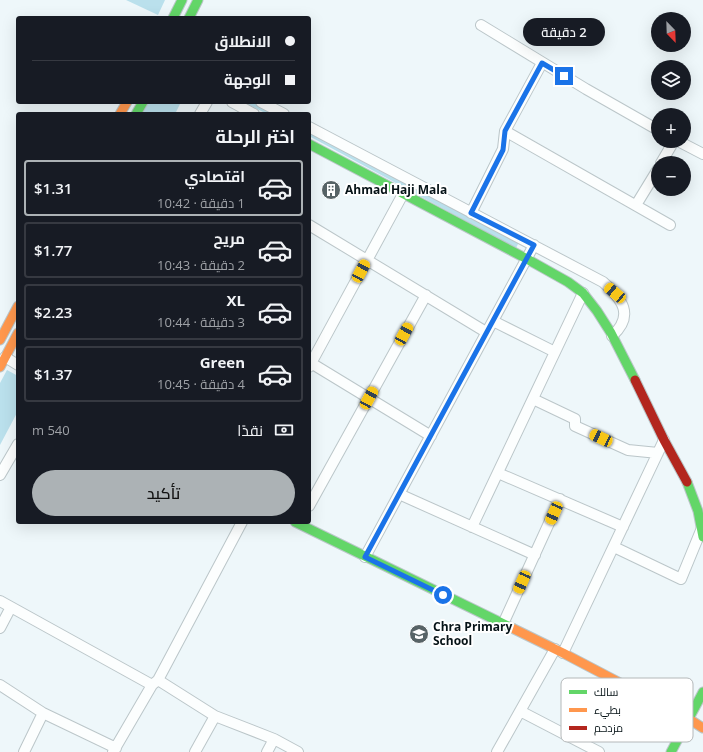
<!DOCTYPE html>
<html lang="ar">
<meta charset="utf-8">
<style>
:root{--surface:#171b24;--page:#242831;--text:#f1f3f6;--muted:#9ea1a6;--line:#363941;--accent:#acb2b5}
body{margin:0;font-family:"Open Sans",Cairo,sans-serif;background:var(--page);color:var(--text);direction:rtl;height:100vh;display:flex;flex-direction:column;font-size:15px;white-space:nowrap}
*{box-sizing:border-box;margin:0}
p{font-size:13px;color:var(--muted)}
.icon{flex:none;width:22px;height:22px;fill:none;stroke:currentColor;stroke-width:2;stroke-linecap:round;stroke-linejoin:round}
.map{position:relative;flex:1;overflow:hidden;direction:ltr}
.panel{position:absolute;left:16px;top:112px;width:295px;height:412px;display:flex;flex-direction:column;background:var(--surface);border-radius:4px;box-shadow:0 4px 16px #0002;direction:rtl}
.panel>*{flex:none}
.hud{position:absolute;left:16px;top:16px;width:295px;height:88px;border-radius:4px;box-shadow:0 4px 16px #0002;direction:rtl;display:grid;align-content:center;height:88px;padding:0 16px;background:var(--surface)}
.needle{width:26px;rotate:157deg}
.tools{position:absolute;left:651px;top:12px;display:grid;gap:8px}
.tools a{display:grid;place-items:center;width:40px;height:40px;border-radius:50%;background:var(--surface);box-shadow:0 4px 16px #0002;font-size:20px}
.end{position:absolute;width:18px;height:18px;margin:-9px;border:5px solid #1a73e8;background:#fff;box-shadow:0 0 0 2px #fff}
.from{border-radius:50%}
.bubble{position:absolute;height:28px;border-radius:14px;background:var(--surface);box-shadow:0 4px 16px #0002;font-size:13px;font-weight:600;line-height:28px;text-align:center;direction:rtl}
.car{position:absolute;width:12px;height:24px;margin:-12px -6px;border-radius:5px;box-shadow:0 0 3px 1px #0007;background:linear-gradient(#f5c518 24%,#345 0 40%,#f5c518 0 76%,#345 0 86%,#f5c518 0)}
.hud b{display:flex;align-items:center;gap:14px;height:38px;font-size:15px}
.hud b+b{border-top:1px solid var(--line)}
.hud i{width:10px;height:10px;background:var(--text)}
ul{padding:0;list-style:none}
li{display:flex;align-items:center;gap:12px;height:56px;margin:0 8px 6px;padding:0 8px;border:2px solid var(--line);border-radius:4px}
li div{flex:1}
li b{display:block;font-size:15px}
li em{font-style:normal;font-weight:600}
li.active{border-color:var(--accent)}
li>.icon{width:36px;height:36px;stroke-width:1.5}
h2{padding:0 16px;font-size:18px;line-height:48px}
.pay{display:flex;align-items:center;gap:10px;height:44px;padding:0 16px;font-size:15px}
.pay p{margin-inline-start:auto}
.action{display:flex;gap:8px;margin-top:auto;padding:8px 16px}
.action a{flex:1;height:46px;border-radius:24px;background:var(--accent);color:#111;font-size:16px;font-weight:600;line-height:46px;text-align:center}
.map>svg:first-child{display:block}
.green{fill:#bae0ec}
.lines{fill:none;stroke-linecap:round;stroke-linejoin:round}
.street-casing{stroke:#bbc6c9;stroke-width:12}
.fast-casing{stroke:#bbc6c9;stroke-width:11}
.slow-casing{stroke:#bbc6c9;stroke-width:11}
.jam-casing{stroke:#bbc6c9;stroke-width:11}
.street{stroke:#fcfefe;stroke-width:10}
.fast{stroke:#63d668;stroke-width:9}
.slow{stroke:#ff974d;stroke-width:9}
.jam{stroke:#b3261e;stroke-width:9}
.route{stroke:#1a73e8;stroke-width:5}
.labels{text-anchor:middle;stroke-width:4;stroke-linejoin:round;paint-order:stroke}
.poi-label{font-size:12px;font-weight:bold;fill:#061317;stroke:#fff;text-anchor:start}
.key{fill:#fff;stroke:#b4b8b9;stroke-width:1}
.key-label{font-size:11px;fill:#061317}
</style>
<div class="map">
<svg width="703" height="752" viewBox="0 0 703 752">
<rect width="100%" height="100%" fill="#eef7fa"/>
<path class="green" d="M126,0H165L158,15Z
M149,102H181L175,114H142Z
M244,102H256L278,114H267Z
M309,130L519,242L516,248L309,136Z
M7,370L18,376V411L0,445V383Z"/>
<g class="lines">
<defs>
<path id="street" d="M481,25L586,89L658,130
M232,102L254,114
M261,102L284,114
M200,114L207,102
M309,127L603,282C622,299 635,315 612,336
M505,131L670,225
M678,141L703,154
M661,163L674,141
M636,205L658,169
M471,213L503,149L505,131L542,63
M309,225L486,332
M493,321L555,352
M5,357L18,365
M311,363L431,436
M309,367L403,194
M533,399L575,419V426L628,450L658,453
M498,473L623,527
M0,475L18,444
M399,494L535,555
M309,506L426,295
M472,527L583,293
M614,547L681,579L702,528
M365,557L534,245
M0,601L152,685L158,680L215,716L274,739L298,752
M503,624L560,499
M0,628L11,607
M563,653L664,440
M158,680L242,522
M0,685L43,713L116,748
M520,711L599,752
M24,752L43,713
M113,752L152,685
M195,752L215,716
M267,752L274,739
M497,752L555,649"/>
<path id="fast" d="M173,18L182,0
M189,18L198,0
M136,114L143,102
M309,144L527,259L568,282L583,293L597,311L611,333L635,380
M687,482L698,511L703,537
M295,522L512,628
M671,752L703,692"/>
<path id="slow" d="M120,114L127,102
M0,340L18,306
M0,367L18,333
M512,628L563,653L689,719L703,728"/>
<path id="jam" d="M635,380L664,440L687,482"/>
</defs>
<use href="#street" class="street-casing"/>
<use href="#fast" class="fast-casing"/>
<use href="#slow" class="slow-casing"/>
<use href="#jam" class="jam-casing"/>
<use href="#street" class="street"/>
<use href="#fast" class="fast"/>
<use href="#slow" class="slow"/>
<use href="#jam" class="jam"/>
</g>
<g class="lines">
<path class="route" d="M443,595L365,557L534,245L471,213L503,150L505,131L542,63L564,76"/>
</g>
<defs>
<symbol id="building-disc" viewBox="-11 -11 22 22"><circle r="9.5" fill="#576366" stroke="#fff"/><path d="M-4-6H4V6H1V3H-1V6H-4ZM-2.5-4.3h1.7v1.8h-1.7ZM.8-4.3h1.7v1.8H.8ZM-2.5-1h1.7V.8h-1.7ZM.8-1h1.7V.8H.8Z" fill="#fff"/></symbol>
<symbol id="school-disc" viewBox="-11 -11 22 22"><circle r="9.5" fill="#576366" stroke="#fff"/><path d="M0-5L7-2L0 1L-7-2ZM-4 1L0 2.5L4 1V4Q0 6-4 4Z" fill="#fff"/></symbol>
</defs>
<g fill-rule="evenodd">
<use href="#building-disc" x="320" y="179" width="22" height="22"/>
<use href="#school-disc" x="408" y="623" width="22" height="22"/>
</g>
<g class="labels">
<g class="poi-label">
<text x="345" y="194">Ahmad Haji Mala</text>
<text x="433" y="631">Chra Primary<tspan x="433" dy="14">School</tspan></text>
</g>
</g>
<rect x="561" y="678" width="132" height="64" rx="6" class="key"/>
<rect x="569" y="690" width="18" height="4" fill="#63d668"/>
<rect x="569" y="708" width="18" height="4" fill="#ff974d"/>
<rect x="569" y="726" width="18" height="4" fill="#b3261e"/>
<g class="key-label">
<text x="594" y="696">سالك</text>
<text x="594" y="714">بطيء</text>
<text x="594" y="732">مزدحم</text>
</g>
</svg>
<div class="tools">
<a><svg class="needle" viewBox="-14 -14 28 28"><path d="M0-13l5 13h-10z" fill="#e53935"/><path d="M0 13l5-13h-10z" fill="#9ea1a6"/></svg></a>
<a><svg class="icon" aria-label="layers" viewBox="0 0 24 24"><path d="M12 4l9 5-9 5-9-5zM3 14l9 5 9-5"/></svg></a>
<a>+</a>
<a>−</a>
</div>
<i class="end from" style="left:443px;top:595px"></i>
<i class="end" style="left:564px;top:76px"></i>
<div class="bubble" style="left:523px;top:18px;width:82px">2 دقيقة</div>
<i class="car" style="left:361px;top:271px;rotate:28deg"></i>
<i class="car" style="left:615px;top:293px;rotate:310deg"></i>
<i class="car" style="left:404px;top:334px;rotate:29deg"></i>
<i class="car" style="left:369px;top:398px;rotate:29deg"></i>
<i class="car" style="left:601px;top:438px;rotate:295deg"></i>
<i class="car" style="left:554px;top:513px;rotate:204deg"></i>
<i class="car" style="left:522px;top:582px;rotate:204deg"></i>
<div class="hud">
<b><i class="from"></i>الانطلاق</b>
<b><i></i>الوجهة</b>
</div>
<section class="panel">
<h2>اختر الرحلة</h2>
<ul>
<li class="active"><svg class="icon" aria-label="car" viewBox="0 0 24 24"><path d="M5 17H2v-5l4-1 3-4h7l3 4 3 1v5h-3M9 17h6M6 11h13"/><circle cx="7" cy="17" r="2"/><circle cx="17" cy="17" r="2"/></svg><div><b>اقتصادي</b><p>1 دقيقة · 10:42</p></div><em>$1.31</em></li>
<li><svg class="icon" aria-label="car" viewBox="0 0 24 24"><path d="M5 17H2v-5l4-1 3-4h7l3 4 3 1v5h-3M9 17h6M6 11h13"/><circle cx="7" cy="17" r="2"/><circle cx="17" cy="17" r="2"/></svg><div><b>مريح</b><p>2 دقيقة · 10:43</p></div><em>$1.77</em></li>
<li><svg class="icon" aria-label="car" viewBox="0 0 24 24"><path d="M5 17H2v-5l4-1 3-4h7l3 4 3 1v5h-3M9 17h6M6 11h13"/><circle cx="7" cy="17" r="2"/><circle cx="17" cy="17" r="2"/></svg><div><b>XL</b><p>3 دقيقة · 10:44</p></div><em>$2.23</em></li>
<li><svg class="icon" aria-label="car" viewBox="0 0 24 24"><path d="M5 17H2v-5l4-1 3-4h7l3 4 3 1v5h-3M9 17h6M6 11h13"/><circle cx="7" cy="17" r="2"/><circle cx="17" cy="17" r="2"/></svg><div><b>Green</b><p>4 دقيقة · 10:45</p></div><em>$1.37</em></li>
</ul>
<div class="pay"><svg class="icon" aria-label="cash" viewBox="0 0 24 24"><path d="M3 7h18v10H3z"/><circle cx="12" cy="12" r="2"/></svg>نقدًا<p>540 m</p></div>
<div class="action"><a>تأكيد</a></div>
</section>
</div>
